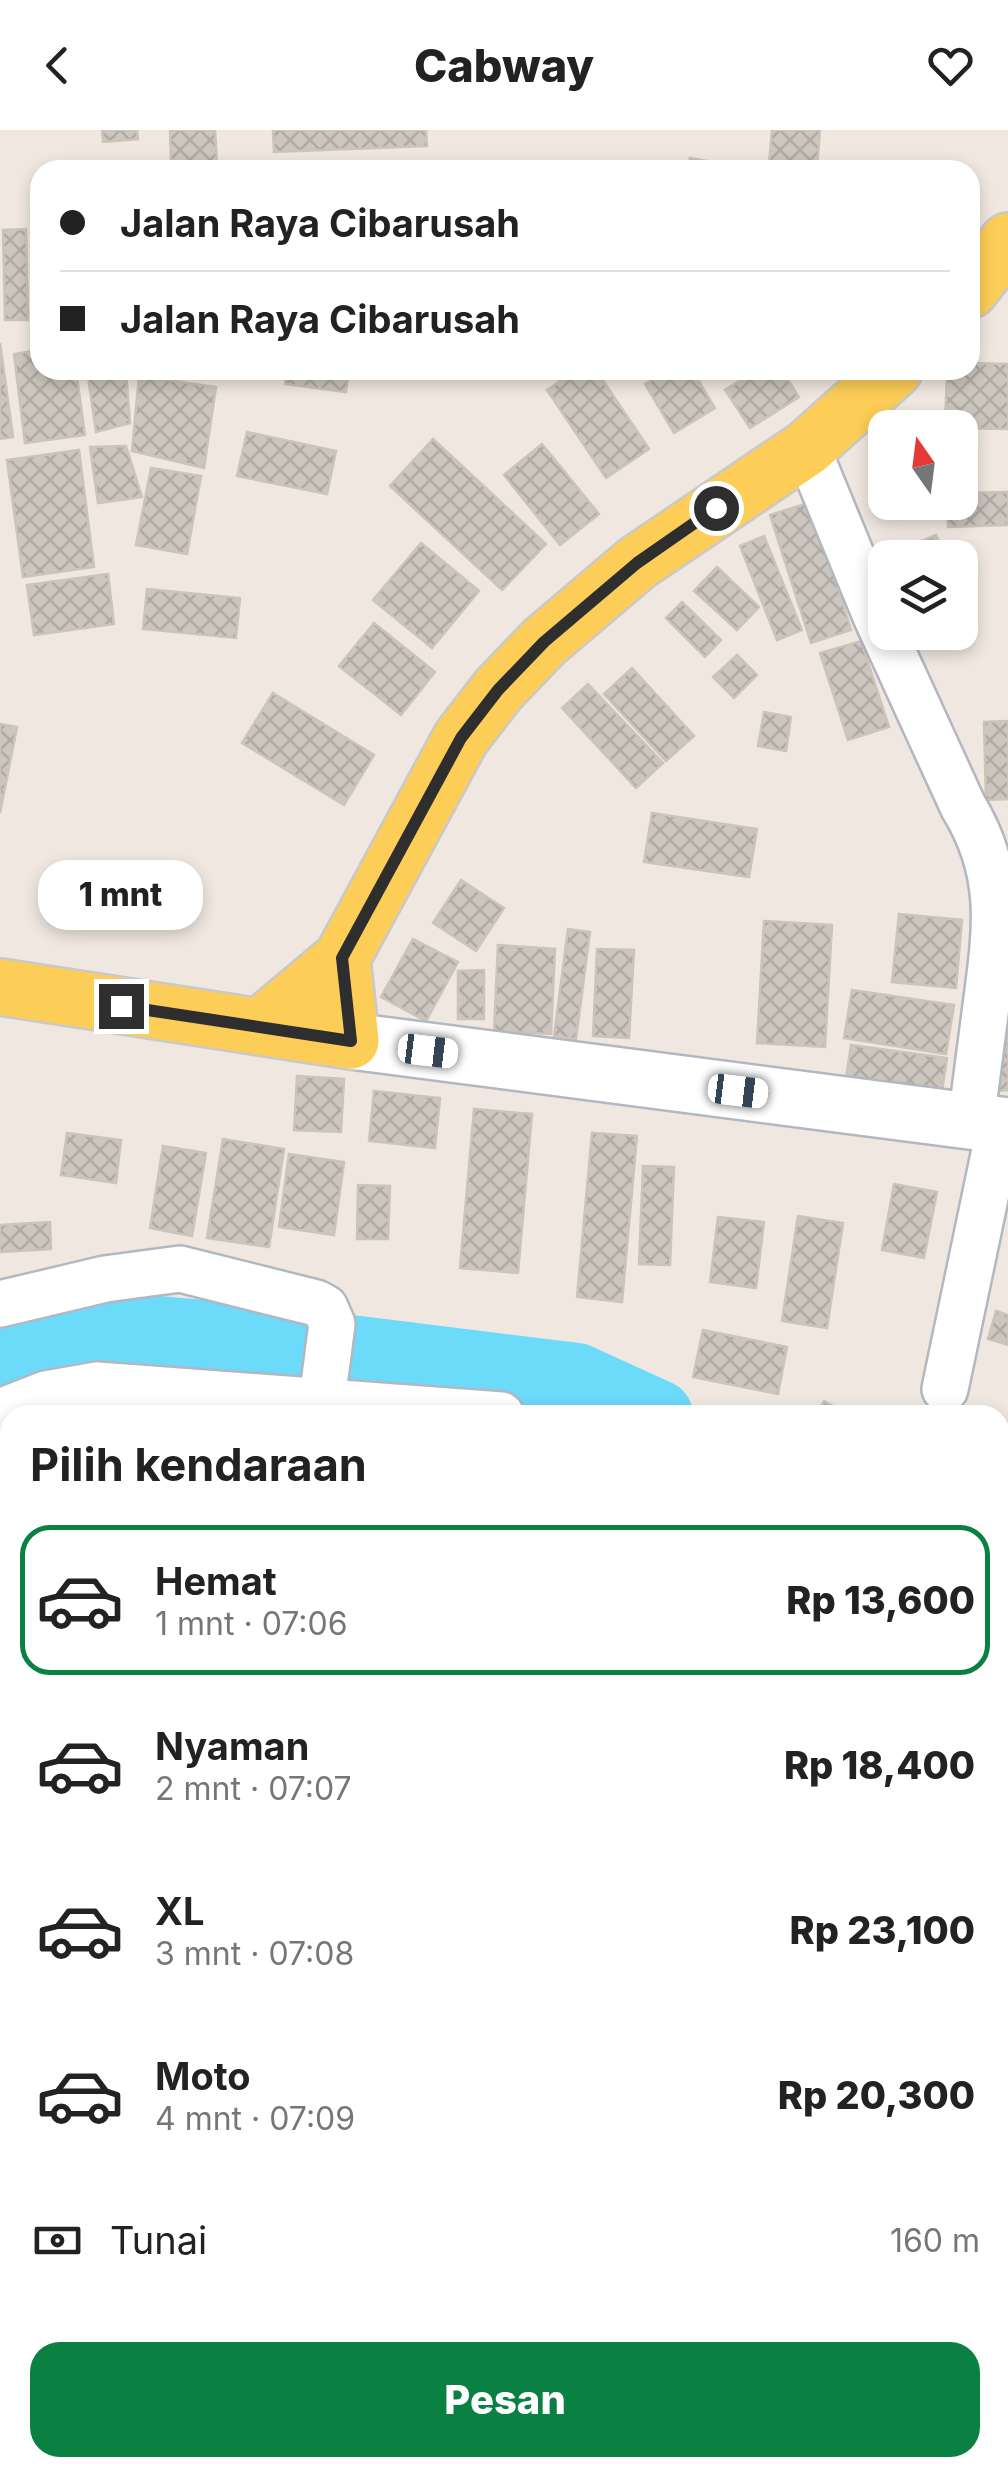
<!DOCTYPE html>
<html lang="id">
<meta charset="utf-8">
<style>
:root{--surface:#fff;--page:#f2f2f2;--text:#222;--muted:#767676;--line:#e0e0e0;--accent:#0b8043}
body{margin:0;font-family:Inter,sans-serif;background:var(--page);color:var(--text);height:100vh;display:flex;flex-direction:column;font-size:38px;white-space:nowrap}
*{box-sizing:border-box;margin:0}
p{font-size:32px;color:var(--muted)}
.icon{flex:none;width:55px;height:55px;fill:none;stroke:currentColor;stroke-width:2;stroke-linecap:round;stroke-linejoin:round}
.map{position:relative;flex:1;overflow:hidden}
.sheet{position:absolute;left:0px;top:1275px;width:1010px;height:1072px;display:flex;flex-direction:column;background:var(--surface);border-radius:30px 30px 0 0;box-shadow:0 5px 15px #0003}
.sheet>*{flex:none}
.banner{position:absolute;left:30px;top:30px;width:950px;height:220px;border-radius:30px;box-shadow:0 5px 15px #0003;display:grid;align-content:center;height:220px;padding:0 30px;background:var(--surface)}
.needle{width:65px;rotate:346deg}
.controls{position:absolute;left:868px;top:280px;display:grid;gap:20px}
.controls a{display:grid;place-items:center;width:110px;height:110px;border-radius:20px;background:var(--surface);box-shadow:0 5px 15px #0003;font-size:50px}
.end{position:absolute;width:45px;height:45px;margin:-22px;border:12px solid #2e2e2e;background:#fff;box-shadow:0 0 0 5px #fff}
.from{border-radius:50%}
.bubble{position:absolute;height:70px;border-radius:30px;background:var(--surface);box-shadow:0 5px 15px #0003;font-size:32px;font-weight:800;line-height:70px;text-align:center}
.car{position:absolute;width:30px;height:60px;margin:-30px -15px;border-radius:12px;box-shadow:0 0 8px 2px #0007;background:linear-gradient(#fff 24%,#345 0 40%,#fff 0 76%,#345 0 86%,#fff 0)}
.banner b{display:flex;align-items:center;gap:35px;height:95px;font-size:38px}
.banner b+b{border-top:2px solid var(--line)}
.banner i{width:25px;height:25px;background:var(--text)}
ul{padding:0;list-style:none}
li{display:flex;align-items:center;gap:30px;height:150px;margin:0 20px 15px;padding:0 10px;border:5px solid transparent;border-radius:30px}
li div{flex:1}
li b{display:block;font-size:38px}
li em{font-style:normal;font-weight:800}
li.on{border-color:var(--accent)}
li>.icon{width:90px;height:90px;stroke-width:1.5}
h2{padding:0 30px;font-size:45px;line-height:120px}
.pay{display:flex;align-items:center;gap:25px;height:110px;padding:0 30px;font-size:38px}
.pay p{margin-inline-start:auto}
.primary-button{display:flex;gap:20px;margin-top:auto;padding:20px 30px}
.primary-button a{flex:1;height:115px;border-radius:30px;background:var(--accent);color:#fff;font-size:40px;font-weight:800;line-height:115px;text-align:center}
header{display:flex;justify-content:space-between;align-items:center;height:130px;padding:0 30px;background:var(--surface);font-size:45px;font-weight:800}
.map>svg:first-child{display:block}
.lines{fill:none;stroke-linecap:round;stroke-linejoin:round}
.river{stroke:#6cdaf9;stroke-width:70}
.building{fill:url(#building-cross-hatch);stroke:#ccc4b8;stroke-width:2.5}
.minor-casing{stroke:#b3b7c2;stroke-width:50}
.tertiary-casing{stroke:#b3b7c2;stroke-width:60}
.primary-casing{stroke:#c9c9c9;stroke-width:60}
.minor{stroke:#fff;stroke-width:45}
.tertiary{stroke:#fff;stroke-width:55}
.primary{stroke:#fcce58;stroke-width:55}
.route{stroke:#2e2e2e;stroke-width:12}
</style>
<header><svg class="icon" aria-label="back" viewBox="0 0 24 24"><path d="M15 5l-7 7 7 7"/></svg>Cabway<svg class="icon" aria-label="heart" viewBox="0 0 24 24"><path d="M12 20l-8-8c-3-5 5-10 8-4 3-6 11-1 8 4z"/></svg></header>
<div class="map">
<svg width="1008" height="2347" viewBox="0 0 1008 2347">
<defs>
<pattern id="building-cross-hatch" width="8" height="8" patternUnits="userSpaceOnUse" patternTransform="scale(2.5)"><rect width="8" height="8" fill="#cbc6be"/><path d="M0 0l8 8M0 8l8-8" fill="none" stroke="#afaaa4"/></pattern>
</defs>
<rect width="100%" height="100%" fill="#f0e8e0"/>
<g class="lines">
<path class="river" d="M0,1233L28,1222L85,1208L148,1200L294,1213L577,1248L658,1285
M1000,1505L1008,1513"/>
</g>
<path class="building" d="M102,0H137L138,9L103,12Z
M170,0H215L217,33L171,35Z
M273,0H426L427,16L274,22Z
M772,0H820L817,38L769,34Z
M690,28L752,39V40H687Z
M26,99L28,190H5L3,100Z
M0,213L13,307L0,309Z
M40,220V240H76L85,305L25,313L14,224Z
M970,233L1008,234V299L945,298L947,240H970Z
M87,240H126L130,293L96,302Z
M287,240H349L346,262L285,254Z
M576,240H596L649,319L606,348L547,260Z
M668,240H692L715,278L674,303L645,254Z
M757,240H782L799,267L750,298L725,260Z
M139,246L216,257L204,338L132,321Z
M247,302L336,321L327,364L237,346Z
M433,309L546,414L502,460L390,356Z
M542,314L599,384L560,415L504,345Z
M126,316L142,367L98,373L90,317Z
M79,320L94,437L23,447L7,330Z
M151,338L201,346L187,424L136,415Z
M1008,362V395L948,397L947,372H960V363Z
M811,372L851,500L811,513L770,385Z
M936,405L946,428H885V438L881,428Z
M764,406L802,500L777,510L740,416Z
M421,413L479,461L432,518L373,470Z
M717,437L759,477L737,500L694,461Z
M108,444L114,494L34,505L27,455Z
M147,459L240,468L236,508L143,499Z
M682,472L721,510L705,527L666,488Z
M374,493L435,542L401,585L339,536Z
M861,511L889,597L848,610L820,523Z
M737,525L757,545L734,568L713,547Z
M632,538L694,606L666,631L604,564Z
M588,554L663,633L636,658L562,578Z
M273,563L374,625L344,675L242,613Z
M764,582L791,587L786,621L758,616Z
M1008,591V669L986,670L984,592Z
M0,594L17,597L0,683Z
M652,683L757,699L749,747L644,732Z
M461,750L504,778L476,821L433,793Z
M899,784L962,790L956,858L892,852Z
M764,791L832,795L825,917L757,913Z
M568,799L590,802L576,909L554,906Z
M413,809L458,832L426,891L381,867Z
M498,815L555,819L551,904L494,901Z
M597,819L634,820L629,908L593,906Z
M998,825H1008V960L999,961Z
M484,840V889H458V841Z
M852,860L954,875L946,924L844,908Z
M851,915L947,928L941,968L845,955Z
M297,946L344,949L341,1002L294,1000Z
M374,961L440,968L435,1018L369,1011Z
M474,979L532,984L518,1143L460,1138Z
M67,1003L121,1010L116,1053L61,1045Z
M592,1003L637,1006L622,1172L577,1167Z
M223,1009L284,1019L269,1117L207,1108Z
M163,1016L206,1023L192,1106L150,1098Z
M289,1024L344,1032L334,1105L279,1097Z
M643,1036L674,1037L670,1135L639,1134Z
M894,1054L937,1062L924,1128L882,1120Z
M358,1055L390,1056L388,1109H357Z
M798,1086L843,1093L827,1198L782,1191Z
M718,1087L764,1092L756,1158L710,1152Z
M50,1092L51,1119L0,1122V1095Z
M996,1181L1008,1185V1215L988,1209Z
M703,1200L787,1217L778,1264L693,1247Z
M824,1271L850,1285H817Z
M1000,1888H1008V1937H1000Z
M1000,2043L1008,2044V2104L1000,2103Z
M5,2255L10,2295L0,2297V2256Z
M1000,2330H1008V2347H964V2338H1000Z
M176,2338H251V2347H176Z
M385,2338L386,2347H326V2340Z
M456,2338H520V2347H456Z
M533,2341H589V2347H533Z"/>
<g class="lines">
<defs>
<path id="minor" d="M807,318L876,486L963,676C1005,744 996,801 986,876C981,915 976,953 971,991
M0,1174L105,1149L180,1139L316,1173L325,1178L332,1194L320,1285
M945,1259L1000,996
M0,1282L46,1264L97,1255L501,1285
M1000,1584L1008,1593
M1000,2028H1008
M1000,2167H1008
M1000,2311H1008
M277,2347L279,2338"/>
<path id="tertiary" d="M351,911L1008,996"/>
<path id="primary" d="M970,160L1008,111
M0,857L351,911L342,828
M261,896L342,828L461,608L498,560L544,512L637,433L807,318L894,240"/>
</defs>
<use href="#minor" class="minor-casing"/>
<use href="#tertiary" class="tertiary-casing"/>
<use href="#primary" class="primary-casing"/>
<use href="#minor" class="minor"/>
<use href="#tertiary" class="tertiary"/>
<use href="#primary" class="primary"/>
</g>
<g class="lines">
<path class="route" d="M121,876L351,911L342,828L461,608L498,560L544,512L637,433L716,378"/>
</g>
</svg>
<div class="controls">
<a><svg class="needle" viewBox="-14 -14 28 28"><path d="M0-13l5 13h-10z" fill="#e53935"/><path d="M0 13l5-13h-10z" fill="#767676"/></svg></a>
<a><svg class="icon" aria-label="layers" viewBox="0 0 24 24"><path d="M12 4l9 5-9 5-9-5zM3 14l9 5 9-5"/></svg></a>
</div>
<i class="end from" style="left:716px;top:378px"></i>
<i class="end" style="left:121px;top:876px"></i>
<div class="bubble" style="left:38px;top:730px;width:165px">1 mnt</div>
<i class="car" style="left:428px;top:921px;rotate:97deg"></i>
<i class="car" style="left:738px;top:961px;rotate:97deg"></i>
<div class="banner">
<b><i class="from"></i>Jalan Raya Cibarusah</b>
<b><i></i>Jalan Raya Cibarusah</b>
</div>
<section class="sheet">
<h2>Pilih kendaraan</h2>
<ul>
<li class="on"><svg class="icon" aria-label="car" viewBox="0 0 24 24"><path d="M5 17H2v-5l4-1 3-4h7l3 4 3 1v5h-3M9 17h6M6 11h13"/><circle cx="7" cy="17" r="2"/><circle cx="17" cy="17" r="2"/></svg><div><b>Hemat</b><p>1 mnt · 07:06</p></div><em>Rp 13,600</em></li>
<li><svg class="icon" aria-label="car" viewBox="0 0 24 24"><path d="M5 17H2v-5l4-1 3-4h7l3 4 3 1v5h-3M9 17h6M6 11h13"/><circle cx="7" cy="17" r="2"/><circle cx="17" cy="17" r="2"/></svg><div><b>Nyaman</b><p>2 mnt · 07:07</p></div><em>Rp 18,400</em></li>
<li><svg class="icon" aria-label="car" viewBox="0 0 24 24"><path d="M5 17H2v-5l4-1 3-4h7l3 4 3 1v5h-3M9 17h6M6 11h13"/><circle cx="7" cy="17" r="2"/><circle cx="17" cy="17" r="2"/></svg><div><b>XL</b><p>3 mnt · 07:08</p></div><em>Rp 23,100</em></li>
<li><svg class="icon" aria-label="car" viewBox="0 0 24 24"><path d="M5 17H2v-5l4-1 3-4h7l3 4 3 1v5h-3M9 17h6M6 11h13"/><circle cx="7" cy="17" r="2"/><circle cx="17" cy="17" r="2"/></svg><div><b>Moto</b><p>4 mnt · 07:09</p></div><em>Rp 20,300</em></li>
</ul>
<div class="pay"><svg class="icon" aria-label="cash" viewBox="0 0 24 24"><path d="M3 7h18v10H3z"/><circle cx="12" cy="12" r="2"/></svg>Tunai<p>160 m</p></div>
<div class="primary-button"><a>Pesan</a></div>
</section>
</div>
